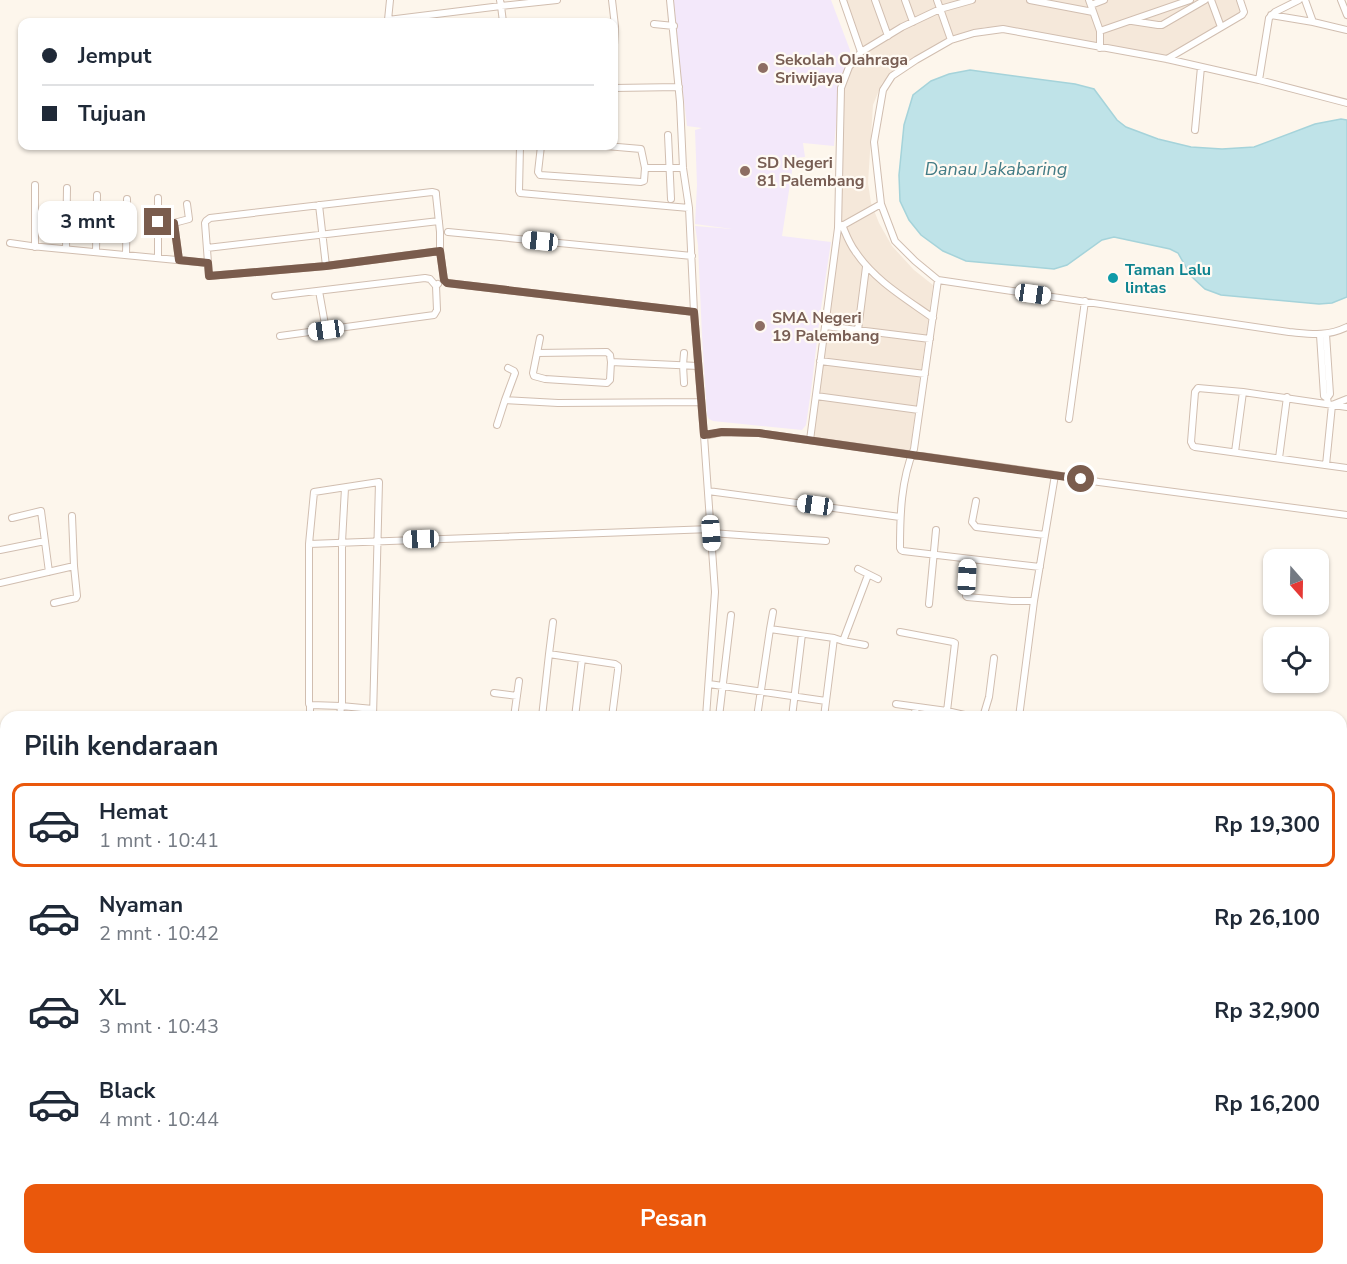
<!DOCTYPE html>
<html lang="id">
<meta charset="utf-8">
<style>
:root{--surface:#fff;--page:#f6f6f7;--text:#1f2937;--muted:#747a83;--line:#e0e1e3;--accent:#ea580c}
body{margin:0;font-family:"Nunito Sans",sans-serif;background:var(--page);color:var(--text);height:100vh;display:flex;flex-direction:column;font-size:22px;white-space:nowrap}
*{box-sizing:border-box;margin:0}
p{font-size:20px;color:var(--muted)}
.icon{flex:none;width:33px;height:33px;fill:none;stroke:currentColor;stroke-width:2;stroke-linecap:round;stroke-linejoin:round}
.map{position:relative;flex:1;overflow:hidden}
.sheet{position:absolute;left:0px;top:711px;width:1347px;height:554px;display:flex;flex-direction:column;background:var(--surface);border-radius:18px 18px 0 0;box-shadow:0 2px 4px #0004}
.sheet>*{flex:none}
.banner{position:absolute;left:18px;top:18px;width:600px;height:132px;border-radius:12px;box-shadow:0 2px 4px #0004;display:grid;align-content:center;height:132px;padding:0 24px;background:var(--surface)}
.needle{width:39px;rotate:160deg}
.fabs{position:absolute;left:1263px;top:549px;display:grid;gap:12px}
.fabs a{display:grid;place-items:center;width:66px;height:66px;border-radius:12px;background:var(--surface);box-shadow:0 2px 4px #0004;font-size:30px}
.end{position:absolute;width:27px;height:27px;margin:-14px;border:8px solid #7a5c4d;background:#fff;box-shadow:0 0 0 3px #fff}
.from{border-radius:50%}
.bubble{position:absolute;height:42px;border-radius:12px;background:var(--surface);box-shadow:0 2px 4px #0004;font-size:20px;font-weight:700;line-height:42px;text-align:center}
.car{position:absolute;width:18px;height:36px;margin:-18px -9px;border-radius:8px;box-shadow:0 0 4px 2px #0007;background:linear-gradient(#fff 24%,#345 0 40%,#fff 0 76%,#345 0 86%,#fff 0)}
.banner b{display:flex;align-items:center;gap:21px;height:57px;font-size:22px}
.banner b+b{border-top:2px solid var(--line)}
.banner i{width:15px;height:15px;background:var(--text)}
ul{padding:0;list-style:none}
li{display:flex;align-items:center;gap:18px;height:84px;margin:0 12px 9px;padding:0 12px;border:3px solid transparent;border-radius:12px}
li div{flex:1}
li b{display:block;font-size:22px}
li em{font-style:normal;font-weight:700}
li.selected{border-color:var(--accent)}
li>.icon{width:54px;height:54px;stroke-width:1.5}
h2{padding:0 24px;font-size:27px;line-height:72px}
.primary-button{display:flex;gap:12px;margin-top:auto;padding:12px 24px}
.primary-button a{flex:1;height:69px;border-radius:12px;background:var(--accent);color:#fff;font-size:24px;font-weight:700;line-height:69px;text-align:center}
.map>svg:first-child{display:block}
.residential{fill:#f5e8da}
.education{fill:#f3e8fa}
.water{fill:#bfe3e8;stroke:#a5d3da;stroke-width:1.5}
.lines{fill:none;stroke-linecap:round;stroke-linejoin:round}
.street-casing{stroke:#d1beb0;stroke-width:8}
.secondary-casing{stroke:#d6c0b0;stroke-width:10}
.highway-casing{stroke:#dad1cd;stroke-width:13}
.street{stroke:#fff;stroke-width:6}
.secondary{stroke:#fff;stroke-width:8}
.highway{stroke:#f7b7a3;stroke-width:10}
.route{stroke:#7a5c4d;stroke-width:8}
.education-dot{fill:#8d6e63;stroke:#fffaf3;stroke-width:2}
.culture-dot{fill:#0f9aa8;stroke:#fffaf3;stroke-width:2}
.labels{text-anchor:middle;stroke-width:4.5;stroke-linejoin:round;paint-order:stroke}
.education-label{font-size:16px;font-weight:bold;fill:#785e54;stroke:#fffaf3;text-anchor:start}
.culture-label{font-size:16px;font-weight:bold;fill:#0d838f;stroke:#fffaf3;text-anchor:start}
.water-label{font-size:18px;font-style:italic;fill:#437c86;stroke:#fffaf3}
</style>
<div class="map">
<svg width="1347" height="1264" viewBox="0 0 1347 1264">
<rect width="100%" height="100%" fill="#fdf6ec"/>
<path class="residential" d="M844,0H1237L1241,12L1240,15L1162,57L1012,28L985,27L953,37L924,52L901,65L882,83L873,105L868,183L871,203L879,223L892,246L914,270L933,285L910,451L812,437L838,234L842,93L848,74L862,54Z"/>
<path class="education" d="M672,0H831L850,50V59L839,84L837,93V116L834,146L803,143L805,157L794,158L782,236L831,242L820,315L811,391L806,425L802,430L713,421L709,419L707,415L702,336L698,245L695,226L732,229L695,224L697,185L695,130L702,128L687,126Z"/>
<path class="water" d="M970,70L1075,84L1094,89L1117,120L1126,127L1158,139L1191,147L1222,149L1254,147L1315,124L1341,119L1347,120V297L1332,303L1319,304L1221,295L1205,289L1191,276L1178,253L1170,249L1114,237L1102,240L1067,265L1054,269L966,261L943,251L921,235L909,220L900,201L899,175L904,125L913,95L931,81L949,74Z"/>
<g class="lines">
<defs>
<path id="street" d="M390,0L388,20L501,6L500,0
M612,0L615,26L614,45
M670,0L680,102L683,168L689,208L694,312L704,436L715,592L706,717
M843,0L861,52
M875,0L888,36
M905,0L913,22
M937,0L951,40
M1030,0L1093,12
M1089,0L1100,31V48
M1211,0L1221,27
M1305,0L1313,22
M1341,0L1347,15
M1091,5L1104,0
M1271,15L1313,22L1347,30
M1132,21L1158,25H1162L1205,0
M503,22L501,6L557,0
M654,24L674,26
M1100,31L1190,0
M1167,59L1242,15L1244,12L1240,0
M1259,80L1269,18L1275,12L1299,0
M614,88L679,87
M1347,103L1259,80L1167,59L1003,29L974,33L951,40L916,60L892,76L883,90L874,142L881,204L895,241L915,261L938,280L1289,332C1311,334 1326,337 1347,327
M1195,130L1201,67
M668,135L671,199
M520,146L519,191L520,193L689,208
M541,146L538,172L540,175L641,182L644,181L645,168H683
M606,146L641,149L645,168
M319,205L326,266
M158,222L174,223L189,219L187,204
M174,223L179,260
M842,225C846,234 849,243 855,251C874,280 905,298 933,318
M840,227L881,204
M448,232L692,256
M10,243L31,246L208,263
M35,247V185
M207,248L439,221
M66,249L67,188
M440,251V232L436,195V193L432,192L210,218L206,221L205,223L209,276L326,266L440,251L444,280L447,283L694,312
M96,252L97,195
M126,255L127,199
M158,258V198
M938,280L914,449C901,480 900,515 900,548L901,550L903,551L1040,567
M319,291L326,330
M275,296L425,278L430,279L436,286L438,284
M825,326L930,339
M858,330L866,267
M1326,334L1330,394L1327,398L1328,404
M1320,335L1324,396L1327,398
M280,336L434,315L437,310L436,286
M540,338L533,373L534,376L545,379L607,383L610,380L611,362L698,366
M537,353L607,352L610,355L611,362
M684,353L683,365L684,383
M820,361L925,374
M508,368L514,371L515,373L505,400L558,403L701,402
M816,396L919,410
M1347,407L1243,392L1198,388L1195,392L1191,442L1193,446L1195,447L1347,468
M1069,419L1085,301
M497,425L505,400
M704,436L722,432L759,433L1049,474L1099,482L1347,515
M810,440L838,228L841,88L849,67L861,52L902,27L940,9L972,0
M1235,452L1243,392
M1279,458L1287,397
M1326,465L1332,405L1347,399
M345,488L342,542V703L341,706L311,705L309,704V544L314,492L379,482L373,717
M708,491L900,517
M976,501L972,522L976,527L1045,535
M72,516L74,566
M12,518L41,511L49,572
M711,533L826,541
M309,544L711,529
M0,550L45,541
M968,559L966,596L967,597L1012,601H1034
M858,569L878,579
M0,583L74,566L77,596L76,598L54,603
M929,604L936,530
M770,629L773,612
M900,632L953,642L955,643L947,711
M834,638L843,641L868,575
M843,641L865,645
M549,654L553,622
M709,684L826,701
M494,693L517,696
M896,704L947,711L973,717
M310,717V705
M340,717L341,706L373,709
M514,717L519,681
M542,717L549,654L582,659
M575,717L582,659L615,664L618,666V670L612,717
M719,717L731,615
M757,717L770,629L834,638L824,717
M792,717L802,634
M914,717L916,707
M983,717L989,697L994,658
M1019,717L1034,601L1055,475
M1341,1133L1347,1137
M1341,1143L1347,1146
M0,1179L6,1151
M0,1210L6,1209
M42,1258L44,1264
M145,1258L146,1264
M114,1264L135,1258
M633,1264L634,1258"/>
<path id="secondary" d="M1341,796L1347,775
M1341,827L1347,805
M1132,1264L1135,1258
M1142,1264L1145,1258"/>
<path id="highway" d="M0,855L6,860
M555,1258L563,1264"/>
</defs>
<use href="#street" class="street-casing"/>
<use href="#secondary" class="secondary-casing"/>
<use href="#highway" class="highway-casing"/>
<use href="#street" class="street"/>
<use href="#secondary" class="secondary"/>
<use href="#highway" class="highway"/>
</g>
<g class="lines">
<path class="route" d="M158,222L174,223L179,260L208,263L209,276L326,266L440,251L444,280L447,283L694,312L704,435L722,432L759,433L1081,479"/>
</g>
<g class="education-dot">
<circle cx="763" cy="68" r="6"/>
<circle cx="745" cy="171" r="6"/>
<circle cx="760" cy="326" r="6"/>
</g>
<circle class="culture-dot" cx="1113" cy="278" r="6"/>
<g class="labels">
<g class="education-label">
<text x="775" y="65">Sekolah Olahraga<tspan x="775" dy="18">Sriwijaya</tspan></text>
<text x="757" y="168">SD Negeri<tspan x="757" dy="18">81 Palembang</tspan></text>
<text x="772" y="323">SMA Negeri<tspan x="772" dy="18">19 Palembang</tspan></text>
</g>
<g class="culture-label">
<text x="1125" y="275">Taman Lalu<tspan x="1125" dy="18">lintas</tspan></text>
</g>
<g class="water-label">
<text x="996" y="175">Danau Jakabaring</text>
</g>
</g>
</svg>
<div class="fabs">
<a><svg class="needle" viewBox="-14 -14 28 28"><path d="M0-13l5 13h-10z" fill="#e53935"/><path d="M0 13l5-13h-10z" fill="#747a83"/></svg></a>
<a><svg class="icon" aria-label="locate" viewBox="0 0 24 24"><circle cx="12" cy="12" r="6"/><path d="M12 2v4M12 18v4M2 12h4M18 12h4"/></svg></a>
</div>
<i class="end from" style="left:1081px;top:479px"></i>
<i class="end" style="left:158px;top:222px"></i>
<div class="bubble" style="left:38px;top:201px;width:99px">3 mnt</div>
<i class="car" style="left:540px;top:241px;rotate:276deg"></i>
<i class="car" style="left:1033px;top:294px;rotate:98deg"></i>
<i class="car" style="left:326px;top:330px;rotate:262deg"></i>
<i class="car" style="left:815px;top:505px;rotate:278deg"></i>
<i class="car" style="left:711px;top:533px;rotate:176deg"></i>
<i class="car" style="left:421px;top:539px;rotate:268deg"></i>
<i class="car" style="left:967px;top:577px;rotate:3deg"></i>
<div class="banner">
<b><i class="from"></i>Jemput</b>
<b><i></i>Tujuan</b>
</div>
<section class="sheet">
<h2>Pilih kendaraan</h2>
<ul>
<li class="selected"><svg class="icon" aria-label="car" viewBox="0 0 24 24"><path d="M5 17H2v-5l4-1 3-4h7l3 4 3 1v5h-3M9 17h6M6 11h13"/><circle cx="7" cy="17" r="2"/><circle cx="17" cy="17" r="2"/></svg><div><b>Hemat</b><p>1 mnt · 10:41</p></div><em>Rp 19,300</em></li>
<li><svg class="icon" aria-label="car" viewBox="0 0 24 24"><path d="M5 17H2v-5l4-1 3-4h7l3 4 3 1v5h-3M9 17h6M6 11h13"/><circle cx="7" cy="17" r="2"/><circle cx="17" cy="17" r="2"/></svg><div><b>Nyaman</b><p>2 mnt · 10:42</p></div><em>Rp 26,100</em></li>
<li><svg class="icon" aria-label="car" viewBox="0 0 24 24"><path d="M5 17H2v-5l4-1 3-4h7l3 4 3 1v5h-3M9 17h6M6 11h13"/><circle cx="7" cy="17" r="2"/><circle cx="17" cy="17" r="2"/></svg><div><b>XL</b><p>3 mnt · 10:43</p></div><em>Rp 32,900</em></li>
<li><svg class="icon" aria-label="car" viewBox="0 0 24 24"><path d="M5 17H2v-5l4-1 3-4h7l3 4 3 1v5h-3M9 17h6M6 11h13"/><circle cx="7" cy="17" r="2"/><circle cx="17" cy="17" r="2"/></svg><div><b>Black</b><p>4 mnt · 10:44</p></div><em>Rp 16,200</em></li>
</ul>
<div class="primary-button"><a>Pesan</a></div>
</section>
</div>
